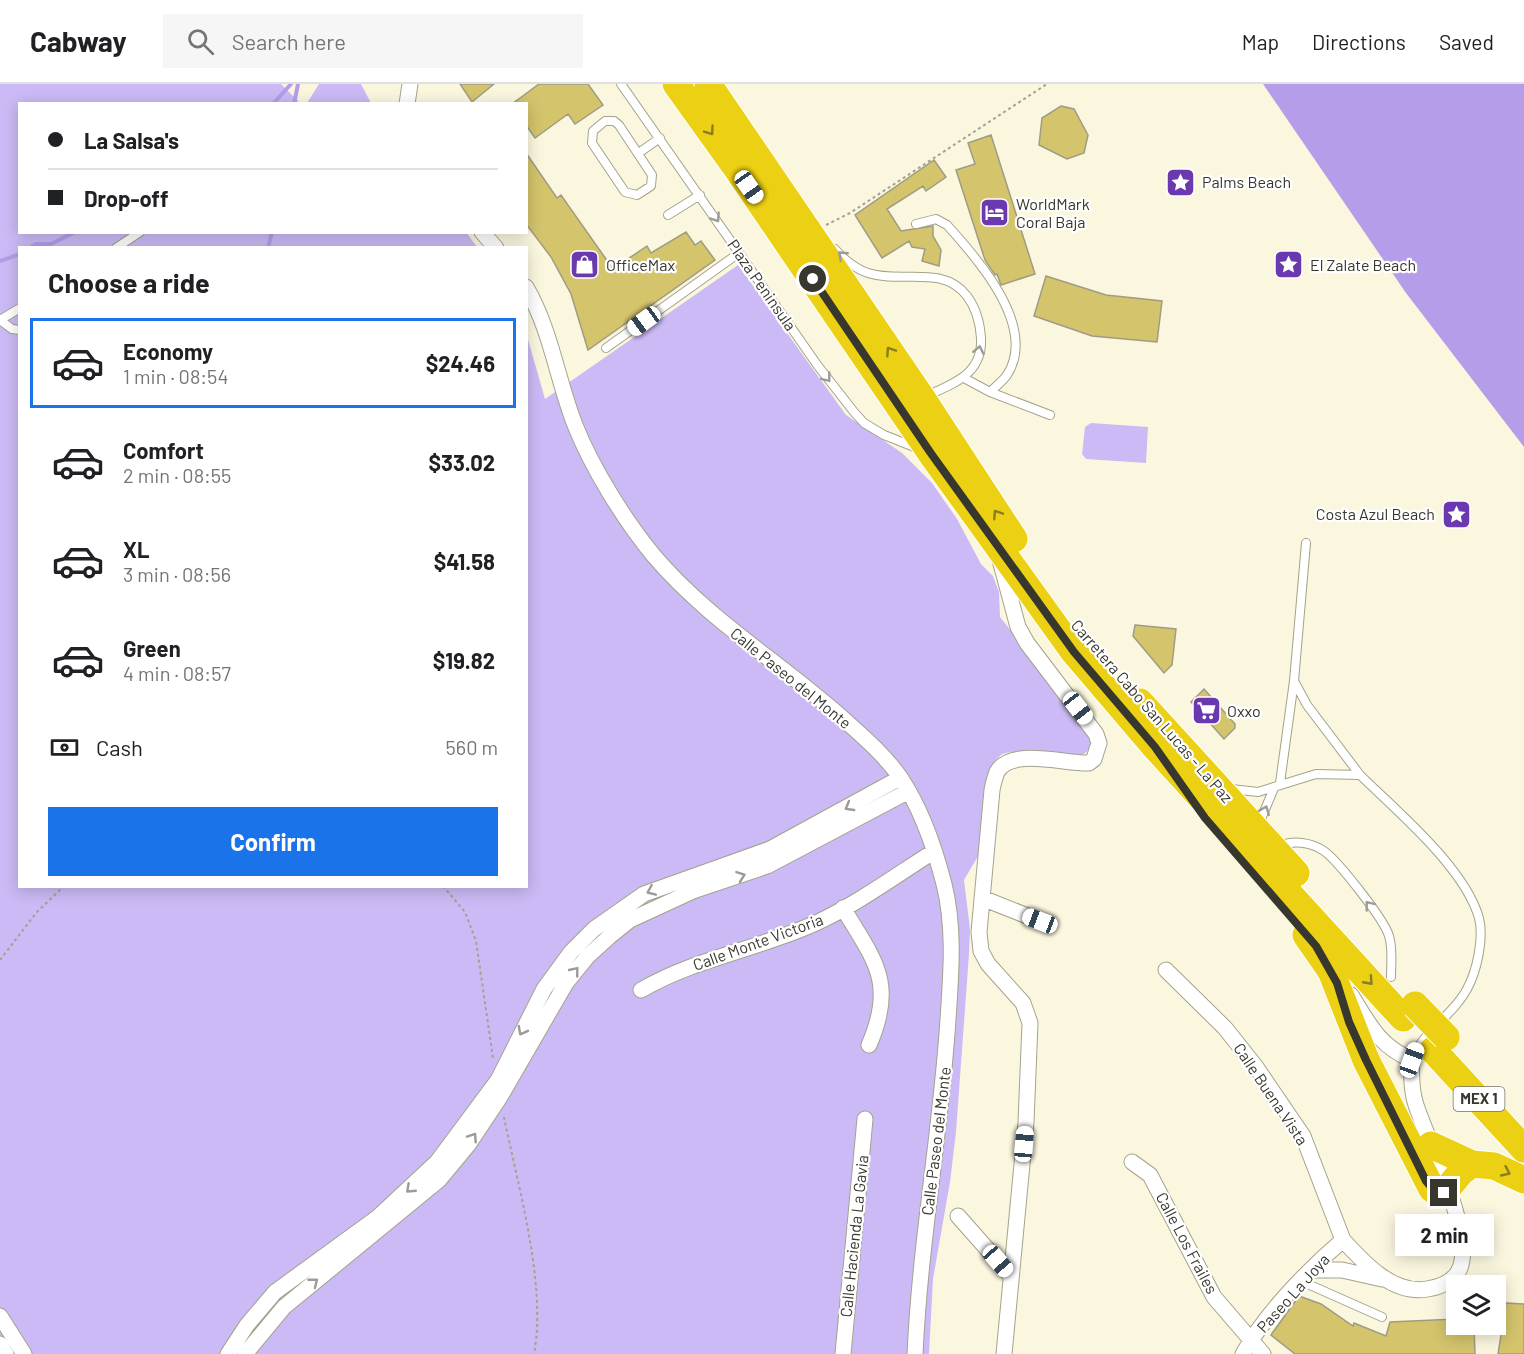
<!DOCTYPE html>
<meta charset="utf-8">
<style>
:root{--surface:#fff;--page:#f6f6f6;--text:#202124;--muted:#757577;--line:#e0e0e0;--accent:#1a73e8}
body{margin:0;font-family:Barlow,sans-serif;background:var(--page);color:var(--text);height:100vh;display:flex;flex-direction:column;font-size:22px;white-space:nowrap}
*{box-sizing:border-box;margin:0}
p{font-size:20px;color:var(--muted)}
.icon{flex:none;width:33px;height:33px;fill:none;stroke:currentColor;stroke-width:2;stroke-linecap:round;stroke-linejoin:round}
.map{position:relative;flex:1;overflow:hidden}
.side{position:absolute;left:18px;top:162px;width:510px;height:642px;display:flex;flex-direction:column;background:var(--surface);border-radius:0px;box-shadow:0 3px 15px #0003}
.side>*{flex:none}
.guide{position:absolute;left:18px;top:18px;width:510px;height:132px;border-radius:0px;box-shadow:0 3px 15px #0003;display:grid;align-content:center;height:132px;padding:0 30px;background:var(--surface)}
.buttons{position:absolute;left:1446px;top:1191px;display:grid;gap:12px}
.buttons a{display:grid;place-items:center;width:60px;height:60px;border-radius:0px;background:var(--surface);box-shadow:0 3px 15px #0003;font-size:30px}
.end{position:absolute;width:27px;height:27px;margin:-14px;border:8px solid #38372e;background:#fff;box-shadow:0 0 0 3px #fff}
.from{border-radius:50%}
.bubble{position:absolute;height:42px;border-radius:0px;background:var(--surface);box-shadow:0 3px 15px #0003;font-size:20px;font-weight:700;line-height:42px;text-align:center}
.car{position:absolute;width:18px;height:36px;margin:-18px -9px;border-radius:8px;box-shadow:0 0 4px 2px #0007;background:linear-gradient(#fff 24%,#345 0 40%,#fff 0 76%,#345 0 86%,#fff 0)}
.guide b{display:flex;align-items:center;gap:21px;height:57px;font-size:22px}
.guide b+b{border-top:2px solid var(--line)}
.guide i{width:15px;height:15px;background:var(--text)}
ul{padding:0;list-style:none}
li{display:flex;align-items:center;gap:18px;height:90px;margin:0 12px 9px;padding:0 18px;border:3px solid transparent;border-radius:0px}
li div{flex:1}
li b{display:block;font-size:22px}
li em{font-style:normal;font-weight:700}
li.active{border-color:var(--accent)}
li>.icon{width:54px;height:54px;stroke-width:1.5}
h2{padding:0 30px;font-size:27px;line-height:72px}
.pay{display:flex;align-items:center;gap:15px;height:66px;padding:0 30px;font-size:22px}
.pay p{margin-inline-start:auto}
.cta{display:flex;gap:12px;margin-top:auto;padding:12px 30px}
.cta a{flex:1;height:69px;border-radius:0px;background:var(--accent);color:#fff;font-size:24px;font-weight:700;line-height:69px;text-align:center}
header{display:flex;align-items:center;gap:36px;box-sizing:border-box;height:84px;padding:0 30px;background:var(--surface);border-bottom:2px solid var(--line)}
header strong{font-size:28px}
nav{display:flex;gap:33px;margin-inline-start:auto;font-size:21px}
.search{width:420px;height:54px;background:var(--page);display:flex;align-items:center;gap:15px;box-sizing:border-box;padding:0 21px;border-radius:0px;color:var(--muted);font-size:22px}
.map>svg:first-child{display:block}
.green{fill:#cbbaf5}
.water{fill:#b69dea}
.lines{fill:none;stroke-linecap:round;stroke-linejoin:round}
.stream{stroke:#b69dea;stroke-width:4}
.building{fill:#d4c46c;stroke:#9f9b85;stroke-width:1.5}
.lane-casing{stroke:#a5a28b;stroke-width:10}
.street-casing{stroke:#a5a28b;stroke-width:17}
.highway-casing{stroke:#fff;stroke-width:29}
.path{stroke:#a4a190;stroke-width:2;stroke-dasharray:3 3;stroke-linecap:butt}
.lane{stroke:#fff;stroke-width:8}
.street{stroke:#fff;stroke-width:15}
.highway{stroke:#ecd013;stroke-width:27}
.highway-bridge-casing{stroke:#fff;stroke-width:29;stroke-linecap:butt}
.highway-bridge{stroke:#ecd013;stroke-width:27}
.oneway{stroke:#897c22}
.oneway2{stroke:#9c9b96}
.route{stroke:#38372e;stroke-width:8}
.labels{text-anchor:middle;stroke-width:4.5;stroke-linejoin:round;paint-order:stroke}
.shield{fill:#fff;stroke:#74736d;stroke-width:1.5}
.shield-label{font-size:15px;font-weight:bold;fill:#38372e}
.poi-label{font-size:16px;fill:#38372e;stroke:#fff;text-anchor:start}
.street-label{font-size:16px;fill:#38372e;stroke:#fff}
</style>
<header>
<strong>Cabway</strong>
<div class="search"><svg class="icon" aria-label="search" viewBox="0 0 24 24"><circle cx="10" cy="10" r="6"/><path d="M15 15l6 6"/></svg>Search here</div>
<nav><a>Map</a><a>Directions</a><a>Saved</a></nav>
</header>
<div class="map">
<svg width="1524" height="1270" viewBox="0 0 1524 1270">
<rect width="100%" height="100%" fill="#fbf7df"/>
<path class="green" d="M0,0H281L300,19L20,20V148H466L477,163L20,164V802H526L527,252L545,315L738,181L846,331L902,369L932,399L957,435L981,480L993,492L999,508L1000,533L1092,648C1091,661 1091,669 1077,673L1010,668L1002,670L996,676L989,692L980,769L964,796L970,845L969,870L956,1048L950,1098L933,1195L929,1270H0Z
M319,0H361L371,19H307Z
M1091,339L1148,343L1146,379L1086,375L1082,370L1085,343Z"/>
<path class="water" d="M1263,0H1524V363L1406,209Z"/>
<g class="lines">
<path class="stream" d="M273,20L291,0
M294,20L298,0
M30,164L36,160H51L75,148
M268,164L272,148
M0,177L20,170"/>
</g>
<path class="building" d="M460,0H494L472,18Z
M539,0H588L603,21L575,40L568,30L535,54L526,41V20H512Z
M1061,22L1074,25L1088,51L1084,69L1067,75L1039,61L1042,34Z
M991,51L1035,190L1001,201L997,190L995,191L985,176L956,86L975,80L968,59Z
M526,69L557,114L561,111L613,185L647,162L651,169L686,148L695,161L701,157L715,176L588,266L571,210L551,173L526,140Z
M934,76L946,93L926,107L923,102L887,125L901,147L933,142V152L941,166L939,182L922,177L925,165L912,163L909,157L882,174L855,131Z
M1046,192L1106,211L1162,217L1157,258L1092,252L1034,232Z
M1135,541L1176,545L1172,581L1164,589L1133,552Z
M1204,605L1235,640V644L1224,655L1191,618Z
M1299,1212L1321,1220L1353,1242L1354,1239L1386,1252L1390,1238L1456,1235V1240H1474L1475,1270H1295L1271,1251Z
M1506,1219L1524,1220V1270H1498Z"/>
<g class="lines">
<defs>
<path id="lane" d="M621,0L818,282L854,328L864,339L884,351L917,364
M605,37H614L619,41L652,91L651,102L637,111L625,108L592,59L593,47Z
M640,68L660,54
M668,131L700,111
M916,140L936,135L947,141C978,175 1038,243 1007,291C1003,297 995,303 990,308
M116,164L140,148
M835,165C843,175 856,185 868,189C902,200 942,180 967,212C976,224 980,239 981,254C983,290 953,300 926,312
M0,236L20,224
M0,236L12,245L20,246
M606,264L739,169
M964,294L990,308L1050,331
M1306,459L1294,597L1307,621L1360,691
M1280,699L1294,597
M1231,705L1258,708L1316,690L1360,691C1397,727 1465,784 1479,834C1484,854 1477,887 1467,905C1453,932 1422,947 1412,976
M1261,742V735L1274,704
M1279,762C1293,756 1311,758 1324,767C1338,777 1384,835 1389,852C1393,864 1391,880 1391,893
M1301,1197L1382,1233"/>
<path id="street" d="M407,20L410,0
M482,148L496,164
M526,203C551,246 557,295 575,341C592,384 625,437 654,472C710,538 786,582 849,640C867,656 886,673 900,693C921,724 935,765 944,800C955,844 951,890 948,935C941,1047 920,1158 915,1270
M1000,476L1018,543L1027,559L1096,650L1099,659L1094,675L1089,679C1065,680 1011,663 997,688C995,693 993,701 992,706L979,848L981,867L988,880L1023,919L1030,939L1026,1038L1004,1270
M982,814L1040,837
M843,824C875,877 896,899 869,961
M1166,886L1225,944L1256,983L1303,1052L1343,1156
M641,906C696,874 759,865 816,839C857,820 895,792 933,768
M1132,1078L1150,1091L1214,1213L1263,1270
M958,1132L1011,1192
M1311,1186H1342L1382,1195
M0,1232L24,1270
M0,1260L6,1270
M228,1270L247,1241L275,1208L378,1133L437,1078L498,996L544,905L571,868L594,845L644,810L770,765L900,694
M245,1270L284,1223L439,1096L468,1061L500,1013L566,899L587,873L610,852L630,836L693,807L767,782L907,708
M843,1270L865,1035
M1243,1270C1265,1230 1308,1186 1343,1156C1364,1179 1393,1211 1427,1205C1440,1203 1455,1197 1460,1184C1474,1149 1428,1058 1416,1021C1411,1006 1411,992 1412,976C1379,962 1369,940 1351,911"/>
<path id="highway" d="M676,0L737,85L930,368L1074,568L1155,663L1403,934
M708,0L922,314L1014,455
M1140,618L1296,789
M1306,851L1331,887L1366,976L1432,1105L1438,1110L1444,1109L1461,1088L1472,1080L1494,1082L1524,1096
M1433,966L1524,1065
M1431,1061L1472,1080"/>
</defs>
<use href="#lane" class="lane-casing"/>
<use href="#street" class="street-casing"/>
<use href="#highway" class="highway-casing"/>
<path class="path" d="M826,141L850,129L1047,0
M443,802L465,828L476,857L493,974
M0,876L36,829L64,802
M504,1033C518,1103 547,1201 534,1270"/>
<use href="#lane" class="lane"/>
<use href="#street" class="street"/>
<use href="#highway" class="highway"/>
<defs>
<path id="highway-bridge" d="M1415,921L1446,953"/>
</defs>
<use href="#highway-bridge" class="highway-bridge-casing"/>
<use href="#highway-bridge" class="highway-bridge"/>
</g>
<defs><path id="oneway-chevron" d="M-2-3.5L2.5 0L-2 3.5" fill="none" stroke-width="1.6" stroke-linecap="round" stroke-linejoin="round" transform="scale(1.5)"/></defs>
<g class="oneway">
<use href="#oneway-chevron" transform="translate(710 47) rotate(55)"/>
<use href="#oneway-chevron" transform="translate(890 267) rotate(-124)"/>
<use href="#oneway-chevron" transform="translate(997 430) rotate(-123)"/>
<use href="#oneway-chevron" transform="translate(1369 897) rotate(48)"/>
<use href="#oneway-chevron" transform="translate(1506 1088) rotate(25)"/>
</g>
<g class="oneway2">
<use href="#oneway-chevron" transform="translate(716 134) rotate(56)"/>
<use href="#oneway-chevron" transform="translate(842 171) rotate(-137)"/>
<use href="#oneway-chevron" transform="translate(979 266) rotate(-79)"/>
<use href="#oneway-chevron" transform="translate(827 294) rotate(52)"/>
<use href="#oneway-chevron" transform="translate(849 723) rotate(150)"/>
<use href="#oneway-chevron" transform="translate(1265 726) rotate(-68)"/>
<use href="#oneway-chevron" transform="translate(741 792) rotate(-20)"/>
<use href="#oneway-chevron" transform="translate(651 807) rotate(157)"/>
<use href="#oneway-chevron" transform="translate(1369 821) rotate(-128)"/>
<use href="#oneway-chevron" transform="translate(575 887) rotate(-51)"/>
<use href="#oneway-chevron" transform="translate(522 947) rotate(118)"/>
<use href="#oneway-chevron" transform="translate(473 1053) rotate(-56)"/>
<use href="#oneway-chevron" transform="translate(410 1105) rotate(137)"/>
<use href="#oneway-chevron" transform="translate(314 1198) rotate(-38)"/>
</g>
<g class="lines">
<path class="route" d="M813,195L930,368L1074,568L1155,663L1205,734L1316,862L1337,899L1349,938L1366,976L1426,1097L1436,1109H1444"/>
</g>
<defs>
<symbol id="sight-square" viewBox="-11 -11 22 22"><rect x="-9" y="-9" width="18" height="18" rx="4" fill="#6a39b0" stroke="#fff"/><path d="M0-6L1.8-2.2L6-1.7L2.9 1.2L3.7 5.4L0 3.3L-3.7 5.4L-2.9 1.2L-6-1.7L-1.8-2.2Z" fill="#fff"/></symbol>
<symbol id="hotel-square" viewBox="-11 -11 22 22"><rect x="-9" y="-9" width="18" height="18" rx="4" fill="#6a39b0" stroke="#fff"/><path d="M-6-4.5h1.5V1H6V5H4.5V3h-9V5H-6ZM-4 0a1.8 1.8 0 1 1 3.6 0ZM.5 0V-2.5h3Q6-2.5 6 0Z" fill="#fff"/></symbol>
<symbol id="shop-square" viewBox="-11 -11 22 22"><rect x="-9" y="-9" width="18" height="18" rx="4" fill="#6a39b0" stroke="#fff"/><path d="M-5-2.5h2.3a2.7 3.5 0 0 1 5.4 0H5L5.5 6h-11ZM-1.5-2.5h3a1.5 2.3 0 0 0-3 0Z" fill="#fff"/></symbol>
<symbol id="supermarket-square" viewBox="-11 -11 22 22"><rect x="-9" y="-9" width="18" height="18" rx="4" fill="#6a39b0" stroke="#fff"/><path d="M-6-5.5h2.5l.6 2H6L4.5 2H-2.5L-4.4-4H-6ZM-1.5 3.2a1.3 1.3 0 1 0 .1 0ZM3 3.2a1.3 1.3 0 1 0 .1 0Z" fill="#fff"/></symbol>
</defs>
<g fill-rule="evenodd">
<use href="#sight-square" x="1164" y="82" width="33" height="33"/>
<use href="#hotel-square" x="978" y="112" width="33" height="33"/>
<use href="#shop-square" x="568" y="164" width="33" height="33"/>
<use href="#sight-square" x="1272" y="164" width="33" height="33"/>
<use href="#sight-square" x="1440" y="414" width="33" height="33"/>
<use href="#supermarket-square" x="1190" y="610" width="33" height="33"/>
</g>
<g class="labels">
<rect class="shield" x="1453.5" y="1003" width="51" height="24" rx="4.5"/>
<g class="shield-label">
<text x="1479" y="1020">MEX 1</text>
</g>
<g class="poi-label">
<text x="1202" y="104">Palms Beach</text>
<text x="1016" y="126">WorldMark<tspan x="1016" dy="18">Coral Baja</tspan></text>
<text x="606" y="187">OfficeMax</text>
<text x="1310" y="187">El Zalate Beach</text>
<text x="1435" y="436" text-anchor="end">Costa Azul Beach</text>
<text x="1227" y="633">Oxxo</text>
</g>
<g class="street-label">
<text transform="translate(762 201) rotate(55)" y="6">Plaza Peninsula</text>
<text transform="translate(791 594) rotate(39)" y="6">Calle Paseo del Monte</text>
<text transform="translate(1152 627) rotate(49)" y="6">Carretera Cabo San Lucas - La Paz</text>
<text transform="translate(758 858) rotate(-20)" y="6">Calle Monte Victoria</text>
<text transform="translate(1271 1010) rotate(56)" y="6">Calle Buena Vista</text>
<text transform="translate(936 1057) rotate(-83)" y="6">Calle Paseo del Monte</text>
<text transform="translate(854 1152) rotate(-84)" y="6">Calle Hacienda La Gavia</text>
<text transform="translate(1187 1159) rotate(62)" y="6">Calle Los Frailes</text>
<text transform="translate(1293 1209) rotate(-48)" y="6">Paseo La Joya</text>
</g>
</g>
</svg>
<div class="buttons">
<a><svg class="icon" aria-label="layers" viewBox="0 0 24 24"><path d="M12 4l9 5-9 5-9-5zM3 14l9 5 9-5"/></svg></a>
</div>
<i class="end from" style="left:813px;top:195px"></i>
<i class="end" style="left:1444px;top:1109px"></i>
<div class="bubble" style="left:1395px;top:1130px;width:99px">2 min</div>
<i class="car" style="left:749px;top:103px;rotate:145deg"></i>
<i class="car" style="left:644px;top:237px;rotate:234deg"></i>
<i class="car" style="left:1078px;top:624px;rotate:142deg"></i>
<i class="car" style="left:1040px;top:837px;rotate:291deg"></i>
<i class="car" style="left:1412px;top:976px;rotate:20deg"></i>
<i class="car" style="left:1024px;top:1060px;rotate:5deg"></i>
<i class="car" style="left:998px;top:1177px;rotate:139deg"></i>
<div class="guide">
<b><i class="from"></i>La Salsa's</b>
<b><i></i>Drop-off</b>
</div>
<section class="side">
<h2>Choose a ride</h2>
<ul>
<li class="active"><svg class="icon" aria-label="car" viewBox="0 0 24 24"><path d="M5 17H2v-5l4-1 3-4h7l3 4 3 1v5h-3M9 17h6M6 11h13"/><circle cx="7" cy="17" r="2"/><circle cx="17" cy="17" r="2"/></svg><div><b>Economy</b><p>1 min · 08:54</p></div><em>$24.46</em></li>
<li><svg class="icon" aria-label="car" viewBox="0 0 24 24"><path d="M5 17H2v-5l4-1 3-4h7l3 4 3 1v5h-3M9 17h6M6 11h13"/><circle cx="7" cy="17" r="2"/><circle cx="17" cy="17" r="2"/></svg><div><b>Comfort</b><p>2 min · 08:55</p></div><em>$33.02</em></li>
<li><svg class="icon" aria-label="car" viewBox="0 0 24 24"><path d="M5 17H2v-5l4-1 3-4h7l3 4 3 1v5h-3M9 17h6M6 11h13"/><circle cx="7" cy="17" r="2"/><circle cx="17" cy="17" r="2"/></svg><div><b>XL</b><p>3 min · 08:56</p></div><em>$41.58</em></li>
<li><svg class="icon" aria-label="car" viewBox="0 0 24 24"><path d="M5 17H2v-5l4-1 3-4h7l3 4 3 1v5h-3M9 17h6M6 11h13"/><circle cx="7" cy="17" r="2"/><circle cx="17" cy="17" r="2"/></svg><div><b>Green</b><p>4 min · 08:57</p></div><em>$19.82</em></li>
</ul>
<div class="pay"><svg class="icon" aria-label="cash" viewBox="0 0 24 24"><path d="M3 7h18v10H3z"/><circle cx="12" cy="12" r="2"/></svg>Cash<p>560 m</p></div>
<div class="cta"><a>Confirm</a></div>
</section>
</div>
